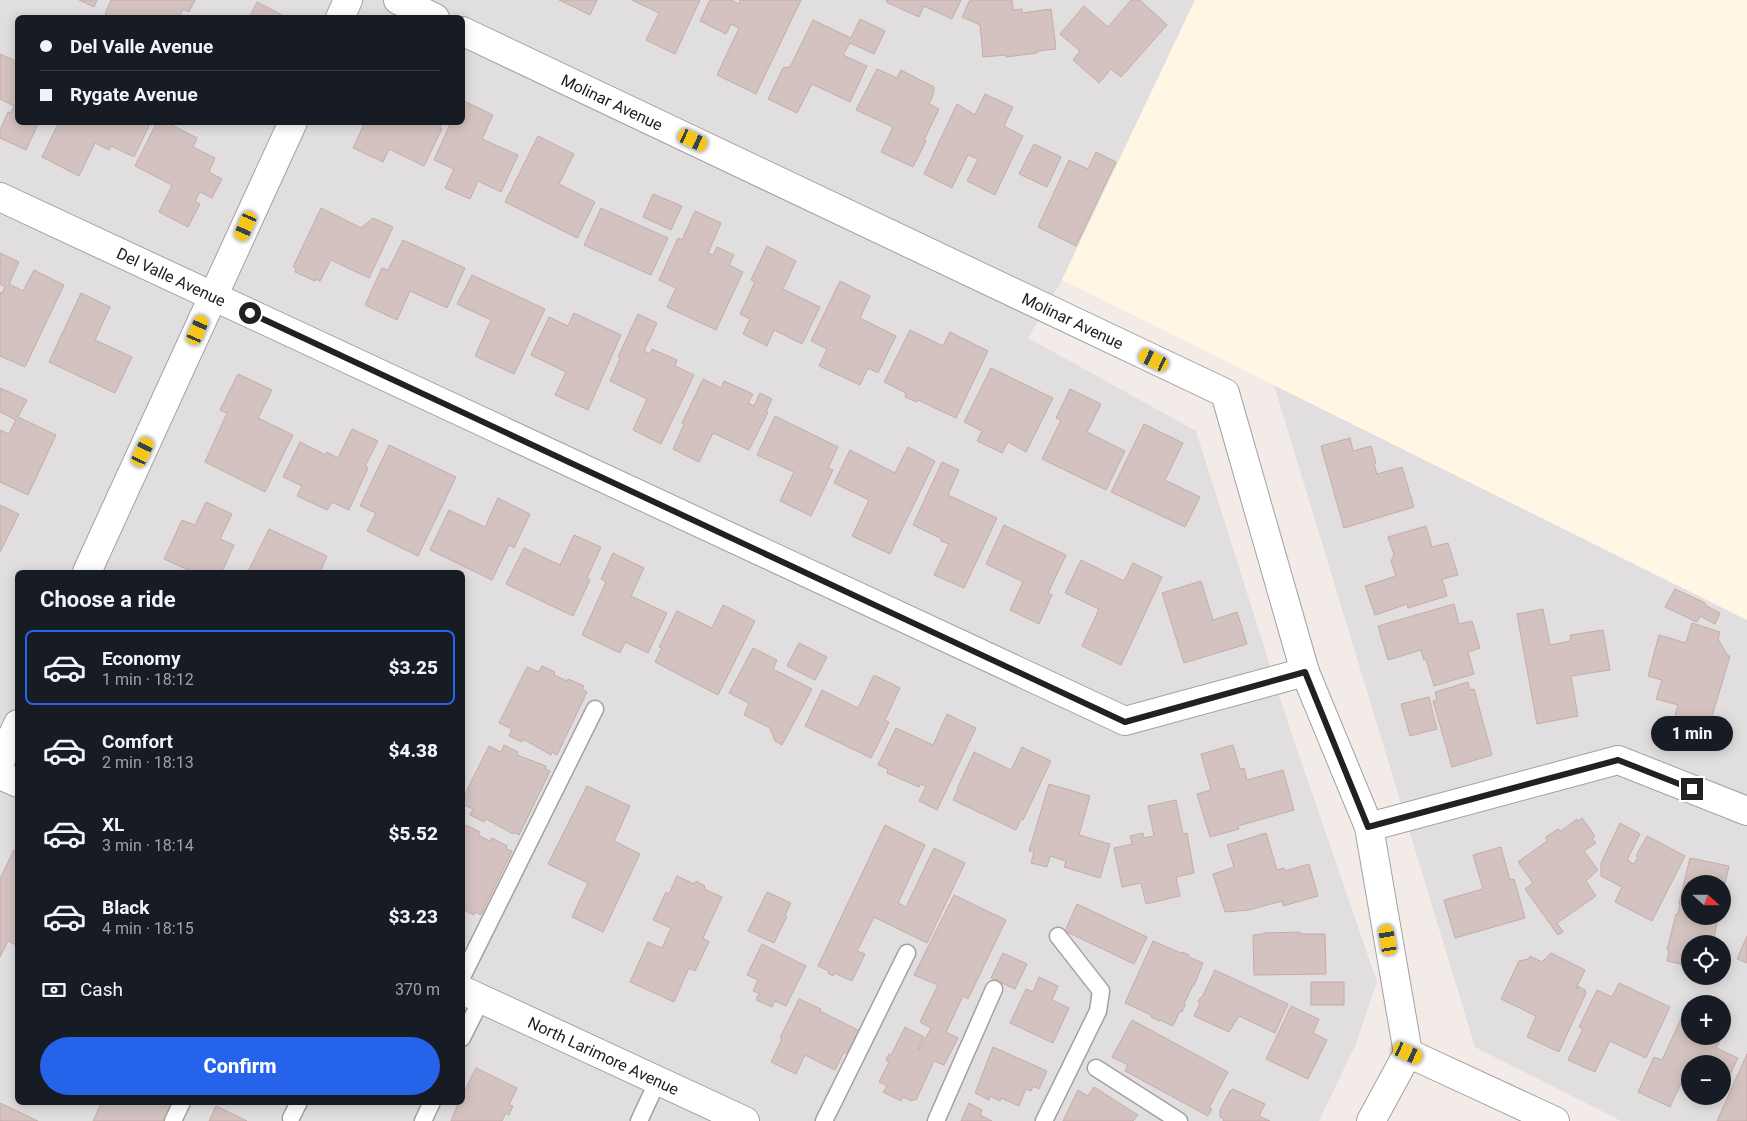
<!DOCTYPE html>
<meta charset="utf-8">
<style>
:root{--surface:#171b24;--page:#20242c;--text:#f1f3f6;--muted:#9ea1a6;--line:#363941;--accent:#2563eb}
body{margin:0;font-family:Roboto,sans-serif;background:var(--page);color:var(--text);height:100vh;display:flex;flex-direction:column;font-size:19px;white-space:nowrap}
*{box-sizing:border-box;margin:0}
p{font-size:16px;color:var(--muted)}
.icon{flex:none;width:28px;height:28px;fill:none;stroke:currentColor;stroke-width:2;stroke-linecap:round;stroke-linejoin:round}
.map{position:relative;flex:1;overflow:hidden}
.sheet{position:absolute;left:15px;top:570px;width:450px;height:535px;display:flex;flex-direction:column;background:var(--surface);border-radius:8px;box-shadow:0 2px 12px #0003}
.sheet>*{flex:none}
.top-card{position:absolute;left:15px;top:15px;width:450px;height:110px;border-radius:8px;box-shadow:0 2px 12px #0003;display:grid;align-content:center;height:110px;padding:0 25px;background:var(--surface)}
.needle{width:32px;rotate:111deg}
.fabs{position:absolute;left:1681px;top:875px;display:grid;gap:10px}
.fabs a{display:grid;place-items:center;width:50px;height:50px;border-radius:50%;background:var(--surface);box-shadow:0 2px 12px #0003;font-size:25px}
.end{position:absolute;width:22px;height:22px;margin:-11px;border:6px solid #212121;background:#fff;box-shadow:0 0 0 2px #fff}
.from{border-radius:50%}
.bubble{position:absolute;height:35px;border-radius:18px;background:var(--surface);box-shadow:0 2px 12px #0003;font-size:16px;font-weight:800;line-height:35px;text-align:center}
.car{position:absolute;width:15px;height:30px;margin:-15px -8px;border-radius:6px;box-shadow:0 0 4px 1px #0007;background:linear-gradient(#f5c518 24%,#345 0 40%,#f5c518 0 76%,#345 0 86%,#f5c518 0)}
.top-card b{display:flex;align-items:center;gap:18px;height:48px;font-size:19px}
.top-card b+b{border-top:1px solid var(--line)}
.top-card i{width:12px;height:12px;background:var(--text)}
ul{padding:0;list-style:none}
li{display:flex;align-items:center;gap:15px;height:75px;margin:0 10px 8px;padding:0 15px;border:2px solid transparent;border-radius:8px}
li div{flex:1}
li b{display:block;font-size:19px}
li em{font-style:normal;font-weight:800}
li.active{border-color:var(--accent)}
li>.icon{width:45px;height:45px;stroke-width:1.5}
h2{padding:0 25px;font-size:22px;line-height:60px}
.pay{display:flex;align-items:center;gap:12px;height:55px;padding:0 25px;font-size:19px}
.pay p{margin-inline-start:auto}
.cta{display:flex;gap:10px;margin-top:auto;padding:10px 25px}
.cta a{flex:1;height:58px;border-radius:30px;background:var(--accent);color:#fff;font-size:20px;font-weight:800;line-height:58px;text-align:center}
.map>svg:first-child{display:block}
.residential{fill:#e0dedf;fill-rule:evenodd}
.education{fill:#fff7e4}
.building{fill:#d3c2c0;stroke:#c6aca8}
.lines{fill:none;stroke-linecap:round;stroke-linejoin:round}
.lane-casing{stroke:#a2a2a2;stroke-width:19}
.street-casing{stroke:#a2a2a2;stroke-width:30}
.lane{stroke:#fff;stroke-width:16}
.street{stroke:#fff;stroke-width:28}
.route{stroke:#212121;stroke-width:6}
.labels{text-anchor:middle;stroke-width:4;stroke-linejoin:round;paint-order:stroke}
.street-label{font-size:16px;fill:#212121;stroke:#fff}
</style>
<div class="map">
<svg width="1747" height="1121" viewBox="0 0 1747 1121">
<rect width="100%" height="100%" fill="#f2ebe8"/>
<path class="residential" d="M0,0H1195L1062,280L1028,338L1196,431L1289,726L1377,982L1355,1046L1319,1121H0ZM18,18H462V122H18ZM18,572H462V1102H18Z
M1274,385L1747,620V1121H1621L1475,1047ZM1690,884H1722V916H1690ZM1690,944H1722V976H1690ZM1690,1004H1722V1036H1690ZM1690,1064H1722V1096H1690Z"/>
<path class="education" d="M1195,0H1747V620L1062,280Z"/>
<path class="building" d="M79,0H97L94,7Z
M111,0H195L189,12L183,9L179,18H111L105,14Z
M559,0H597L590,15Z
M632,0H700L675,54L646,40L659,13Z
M710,0H731L739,4L740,0H801L756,94L717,75L739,28L731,24L726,34L700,21Z
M887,0H961L952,19L924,6L919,17L886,2Z
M970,0H1012L1013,10L1022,9V13L1051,9L1056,49L1037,51V53L1006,57V55L983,57L980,25L962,17Z
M1131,0H1140L1167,25L1121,77L1111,69L1099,83L1073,60L1080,51L1060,34L1084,6L1108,27Z
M257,2L288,18H249Z
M860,19L885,31L874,54L850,43L843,55L867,66L850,102L812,84L797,113L768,99L783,68L790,67L813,20L851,38Z
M0,54L18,62V122H39L26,150L0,138V130L8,112L11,113L14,106L0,99Z
M877,69L897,78L901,70L934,87L933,95L929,104L939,109L924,140L926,141L913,167L881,152L893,127L856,110Z
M985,94L1013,107L1004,126L1023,136L995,195L967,181L978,159L968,155L952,188L924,174L957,104L975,115Z
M462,100L493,115L482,139L518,155L501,192L478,181L470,199L445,188L454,169L434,160L451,122H462Z
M59,122H142L149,126L134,157L111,146L109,150L95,143L79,176L42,157Z
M157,122H166L197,138L193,147L215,158L209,172L222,179L212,198L200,192L195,201L200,204L188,227L159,212L172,185L135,166Z
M365,122H443L440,128L442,129L424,166L389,149L383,162L353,148Z
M538,136L574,154L559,184L595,202L577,238L505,202Z
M1034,144L1061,157L1047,187L1019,174Z
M1096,152L1116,162L1076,246L1038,227L1069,160L1088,169Z
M653,194L682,206L671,230L643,217Z
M321,208L361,228L373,218L393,227L369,278L331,260L320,281L315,279V281L295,272L296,269L293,267Z
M601,208L668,238L651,275L584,245Z
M695,211L721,223L708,253L713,255L717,247L734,255L729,265L743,272L716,330L667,307L676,288L659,280L678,238L682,240Z
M403,240L465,268L447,308L410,291L397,320L365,305L382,268L388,270Z
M767,246L796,261L783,289L820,307L802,344L774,330L767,346L743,334L750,319L740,314L755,282L751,280Z
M0,253L19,262L9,284L23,291L34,270L64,285L25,367L0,356V292L2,293L5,287L0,284Z
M472,275L545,309L514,374L475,356L491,320L457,304Z
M840,281L870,296L860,318L896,336L878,373L868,368L860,385L819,366L827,349L811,341Z
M81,293L110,307L95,340L132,357L115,393L49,362Z
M574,313L621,335L588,410L555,395L566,372L531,355L549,317L568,326Z
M638,314L657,323L644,351L650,354L652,349L677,360L675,366L694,375L661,444L633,430L647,399L610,381L620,358L618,357Z
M910,330L943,346L950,332L988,351L956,418L918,400L916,402L905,397L906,393L884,382Z
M991,368L1053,398L1026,452L1008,442L1002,453L977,441L982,431L964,422Z
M238,374L272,390L258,418L293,435L265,492L205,462L227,413L220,410Z
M703,379L721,388L724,381L753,394L748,403L754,406L760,393L772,399L766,412H768L749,450L713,433L699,462L673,449L684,424L682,423Z
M0,388L27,400L18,417L56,435L28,495L0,482V430L9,434L16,420L0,412Z
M1070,389L1101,404L1087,432L1125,451L1106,490L1042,459L1061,420L1056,418Z
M775,416L838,447L828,468L833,470L811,516L780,501L794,472L757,455Z
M1144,424L1183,443L1165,480L1200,497L1185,527L1111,492Z
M352,429L378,441L365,466L368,468L349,510L332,502L327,510L297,496L302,486L283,477L300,442L326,455L327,452L338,458Z
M1350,438L1353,451L1371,446L1376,463L1374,464L1377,474L1402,467L1414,507L1344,528L1321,446Z
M389,445L456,477L418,556L367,531L376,513L360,506Z
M908,447L935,461L890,554L852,536L869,500L834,483L850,450L895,473Z
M942,462L959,470L948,495L997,518L964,588L934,575L949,544L941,541L942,539L913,525Z
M498,498L530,514L514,548L509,545L492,580L430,550L449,510L485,527Z
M206,502L232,514L220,539L234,545L222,572H193L164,559L182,520L195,525Z
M0,505L19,514L0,552Z
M1004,525L1066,555L1048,593L1052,595L1039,624L1010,610L1023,582L986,564Z
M1426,526L1432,547L1448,543L1458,575L1442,579L1447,596L1408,608L1407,604L1375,615L1365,586L1396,576L1391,561L1394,555L1388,537Z
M269,529L327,556L320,572H248Z
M574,535L601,547L587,578L590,580L573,616L506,584L524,548L560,565Z
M613,553L644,568L631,596L667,613L648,653L625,642L620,653L582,635L606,582L601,579Z
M1081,560L1124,581L1133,563L1162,577L1121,665L1082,646L1099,609L1065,593Z
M1201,581L1213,620L1237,612L1247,644L1184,663L1162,593Z
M1675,589L1705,603V605L1720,613L1715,624L1700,616L1697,622L1665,607Z
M1454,604L1459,624L1472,621L1480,648L1468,652L1474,674L1434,686L1426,659L1424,660L1421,650L1388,660L1378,626Z
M723,605L755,621L718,695L655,662L662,648L659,647L677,611L712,628Z
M1543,609L1550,645L1571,641L1570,635L1603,630L1610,670L1571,676L1578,716L1537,724L1517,614Z
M1692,623L1720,632L1718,639L1728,656H1730L1707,733L1673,723L1678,705L1656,699L1662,680L1648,676L1659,635L1686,643Z
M799,643L827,657L815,680L787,666Z
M753,648L777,660L773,669L812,689L782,745L775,741L770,728L744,715L749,703L729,693Z
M542,666L555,672L554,675L567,681L568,679L584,686L582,689L587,692L557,755L552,752L551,755L523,739L522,742L509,736L512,729L499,723L527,667L539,672Z
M874,675L900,688L885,720L889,722L871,758L805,726L822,690L858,708Z
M1468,682L1470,690L1474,689L1492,755L1452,767L1433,701L1437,700L1435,692Z
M1429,697L1437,729L1410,736L1401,704Z
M947,714L976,728L937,810L919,801L926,786L920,784L919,787L887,773L888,769L878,765L896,728L933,745Z
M504,745L518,752L517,755L546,766L545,769L550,771L519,835L514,832L513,834L486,819L484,822L470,815L473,809L462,804V800L489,746L501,752Z
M1233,745L1240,769L1244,768L1247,780L1283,770L1294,810L1238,826L1239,829L1210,837L1197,794L1211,790L1201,754Z
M1022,747L1051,761L1023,820L1021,819L1016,830L953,800L958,790L957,789L974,752L1011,770Z
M1049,784L1090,796L1079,835L1110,844L1100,878L1064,867L1066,861L1050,856L1047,867L1031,863L1034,852L1029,851Z
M587,786L630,806L614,841L640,854L603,932L572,917L588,883L548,864Z
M1176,800L1183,834L1187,833L1194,873L1176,877L1180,896L1146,904L1141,883L1122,887L1114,848L1132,844L1130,836L1143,833L1144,838L1154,836L1148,806Z
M1582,818L1595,836L1592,838L1596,843L1584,851L1598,870L1586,881L1596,896L1557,923L1563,932L1558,935L1525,889L1533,883L1518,862L1547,841L1546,837L1558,829L1561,831L1577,819L1579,821Z
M1620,823L1640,834L1627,860L1634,864L1638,857L1636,856L1647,836L1685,856L1652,921L1615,902L1622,887L1601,876V863Z
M466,825L480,832L478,835L490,841L492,838L507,846L506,849L512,851L481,915L475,912L474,915L462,909V831Z
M885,825L925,845L898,903L906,907L934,848L965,863L927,943L874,917L857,951L865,954L852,981L834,973L833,976L828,973L829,971L818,966Z
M1266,833L1277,870L1284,868L1285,871L1309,864L1318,896L1283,906L1282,901L1249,910L1225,912L1213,874L1234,867L1227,845Z
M1501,847L1510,880L1514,879L1525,918L1455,938L1444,900L1483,889L1473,855Z
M14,850L18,852V946L8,941L0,957V879Z
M1690,858L1729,866L1722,896V884H1690V916H1718L1713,944H1690V966L1667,961L1669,950H1667L1676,914H1678L1680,904L1679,903Z
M677,876L694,884L696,881L705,886L704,889L722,897L703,938L709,942L695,971L689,968L674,1002L630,982L648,942L662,948L671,928L653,920L666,892L669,894Z
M767,892L791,903L785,915L787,916L774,943L748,931Z
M954,895L1006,920L968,999L963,996L946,1032L958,1038L944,1065L934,1061L916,1100L914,1099L912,1101L903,1097L901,1101L883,1092L887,1086L879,1082L889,1062L886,1060L889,1054L891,1055L905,1027L924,1037L918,1049L919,1050L931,1028L920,1022L938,985L914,975Z
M1077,904L1147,937L1134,964L1065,931Z
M1300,932V934H1325L1326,974L1254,975L1253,935L1264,934V933Z
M1747,936V963L1737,959Z
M1153,941L1181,953L1182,952L1189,955V957L1203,963L1194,986L1193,985L1184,1004L1185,1005L1182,1012L1180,1011L1173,1026L1160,1020L1159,1021L1151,1017V1015L1125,1003Z
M762,944L806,966L786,1006L775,1001L772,1007L756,1000L759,993L753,991L758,980L747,975Z
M1003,953L1027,964L1015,989L991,978Z
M1551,953L1585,970L1576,988L1577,989L1578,986L1585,990L1586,993L1559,1052L1527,1037L1536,1016L1501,999L1519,961L1529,959L1530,956L1542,962Z
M1215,970L1288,1004L1275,1033L1239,1016L1229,1032L1194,1016L1200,1003L1198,1002L1201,997H1202Z
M1039,977L1058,986L1052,1000L1069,1008L1053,1043L1010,1023L1026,989L1033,992Z
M1311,982H1344V1005H1311Z
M1619,983L1670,1007L1646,1058L1610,1041L1595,1072L1568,1060L1583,1029L1579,1027L1597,990L1612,997Z
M799,999L821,1009L820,1011L860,1031L849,1054L844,1052L835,1070L805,1055L796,1074L771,1062L782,1039L780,1038Z
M1291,1006L1319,1019L1313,1033L1327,1040L1308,1079L1266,1059Z
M1685,1010L1690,1013V1036H1722L1716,1048L1738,1058L1722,1091V1064H1690V1082L1683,1079L1670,1107L1638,1092L1654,1057L1662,1060Z
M1132,1020L1228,1072L1209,1108L1212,1109L1208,1116L1125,1071L1128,1065L1112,1057Z
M993,1047L1047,1071L1039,1089L1033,1086L1031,1091L1026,1089L1019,1106L1001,1098L1000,1101L990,1096L989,1100L975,1093Z
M1747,1054V1121H1717Z
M476,1068L517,1088L509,1105L513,1106L509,1115L506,1113L502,1121H451L459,1102H462V1096Z
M1094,1087L1138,1115L1133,1121H1063L1078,1090L1088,1096Z
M1233,1089L1265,1104L1259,1116L1270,1121H1223L1224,1119L1220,1117V1110L1230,1091Z
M102,1102H175L167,1121H93Z
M0,1103L38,1121H0Z
M969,1103L982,1110L980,1115L992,1121H961Z
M216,1106L247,1121H209Z"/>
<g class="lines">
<defs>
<path id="lane" d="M462,977L595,709
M462,1038L482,998
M1096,1068L1179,1121
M291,1118L299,1102
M173,1121L182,1102
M423,1121L432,1102
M639,1121L658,1080
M824,1121L907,953
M936,1121L994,989
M1044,1121L1098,1011L1101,991L1058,936"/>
<g id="street">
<path d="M398,0L435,18"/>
<path d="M340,18L348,0"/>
<path id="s1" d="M462,31L1225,393L1305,672L1369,827L1408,1053"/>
<path id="s2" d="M0,197L1125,721L1305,672"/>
<path d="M87,572L293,122"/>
<path d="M0,762L18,724"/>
<path d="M0,775L18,783"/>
<path d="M1369,827L1618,760L1747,811"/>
<path id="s3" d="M462,990L745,1121"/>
<path d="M1408,1053L1555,1121"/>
<path d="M1371,1121L1408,1053"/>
</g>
</defs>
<use href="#lane" class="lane-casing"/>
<use href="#street" class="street-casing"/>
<use href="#lane" class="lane"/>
<use href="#street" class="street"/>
</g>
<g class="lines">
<path class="route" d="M250,313L1125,722L1305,672L1368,827L1618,760L1692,789"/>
</g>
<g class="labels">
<g class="street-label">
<text dy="6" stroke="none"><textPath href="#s1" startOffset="166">Molinar Avenue</textPath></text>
<text dy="6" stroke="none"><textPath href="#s2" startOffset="189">Del Valle Avenue</textPath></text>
<text dy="6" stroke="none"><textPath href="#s1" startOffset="676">Molinar Avenue</textPath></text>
<text dy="6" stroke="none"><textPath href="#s3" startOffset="156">North Larimore Avenue</textPath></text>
</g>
</g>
</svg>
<div class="fabs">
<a><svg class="needle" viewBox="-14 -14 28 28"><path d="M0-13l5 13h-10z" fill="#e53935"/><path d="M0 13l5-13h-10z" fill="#9ea1a6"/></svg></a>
<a><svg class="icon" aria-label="locate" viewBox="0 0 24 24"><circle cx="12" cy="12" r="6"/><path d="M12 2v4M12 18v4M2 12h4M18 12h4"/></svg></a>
<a>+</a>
<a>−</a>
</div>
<i class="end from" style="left:250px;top:313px"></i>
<i class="end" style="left:1692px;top:789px"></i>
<div class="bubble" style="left:1651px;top:716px;width:82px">1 min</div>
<i class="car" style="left:693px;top:140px;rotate:115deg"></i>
<i class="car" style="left:246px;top:226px;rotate:204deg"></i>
<i class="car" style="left:198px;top:330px;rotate:24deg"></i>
<i class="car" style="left:1154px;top:360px;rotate:296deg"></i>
<i class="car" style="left:143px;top:452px;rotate:25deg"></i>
<i class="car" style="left:1388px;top:940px;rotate:350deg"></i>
<i class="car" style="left:1408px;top:1053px;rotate:115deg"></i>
<div class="top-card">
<b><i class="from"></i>Del Valle Avenue</b>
<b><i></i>Rygate Avenue</b>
</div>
<section class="sheet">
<h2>Choose a ride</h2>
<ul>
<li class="active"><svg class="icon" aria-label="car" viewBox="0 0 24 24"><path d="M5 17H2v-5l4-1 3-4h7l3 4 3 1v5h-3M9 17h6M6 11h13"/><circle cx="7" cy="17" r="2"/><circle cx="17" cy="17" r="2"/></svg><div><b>Economy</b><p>1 min · 18:12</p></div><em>$3.25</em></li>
<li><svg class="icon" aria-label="car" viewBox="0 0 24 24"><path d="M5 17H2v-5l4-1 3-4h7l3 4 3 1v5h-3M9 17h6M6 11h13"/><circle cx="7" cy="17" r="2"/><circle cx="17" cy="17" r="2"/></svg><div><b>Comfort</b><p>2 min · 18:13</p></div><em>$4.38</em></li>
<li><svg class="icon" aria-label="car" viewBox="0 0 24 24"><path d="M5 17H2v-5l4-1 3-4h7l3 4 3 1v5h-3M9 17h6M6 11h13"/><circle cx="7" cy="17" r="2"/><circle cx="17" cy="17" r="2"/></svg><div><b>XL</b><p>3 min · 18:14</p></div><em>$5.52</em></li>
<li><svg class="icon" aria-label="car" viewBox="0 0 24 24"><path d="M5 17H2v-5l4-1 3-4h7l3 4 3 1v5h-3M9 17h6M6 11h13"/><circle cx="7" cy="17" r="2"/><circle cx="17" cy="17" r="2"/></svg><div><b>Black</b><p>4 min · 18:15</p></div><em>$3.23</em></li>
</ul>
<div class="pay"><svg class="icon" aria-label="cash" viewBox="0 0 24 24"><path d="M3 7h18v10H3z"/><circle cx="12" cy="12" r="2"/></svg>Cash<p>370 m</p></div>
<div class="cta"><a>Confirm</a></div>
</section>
</div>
